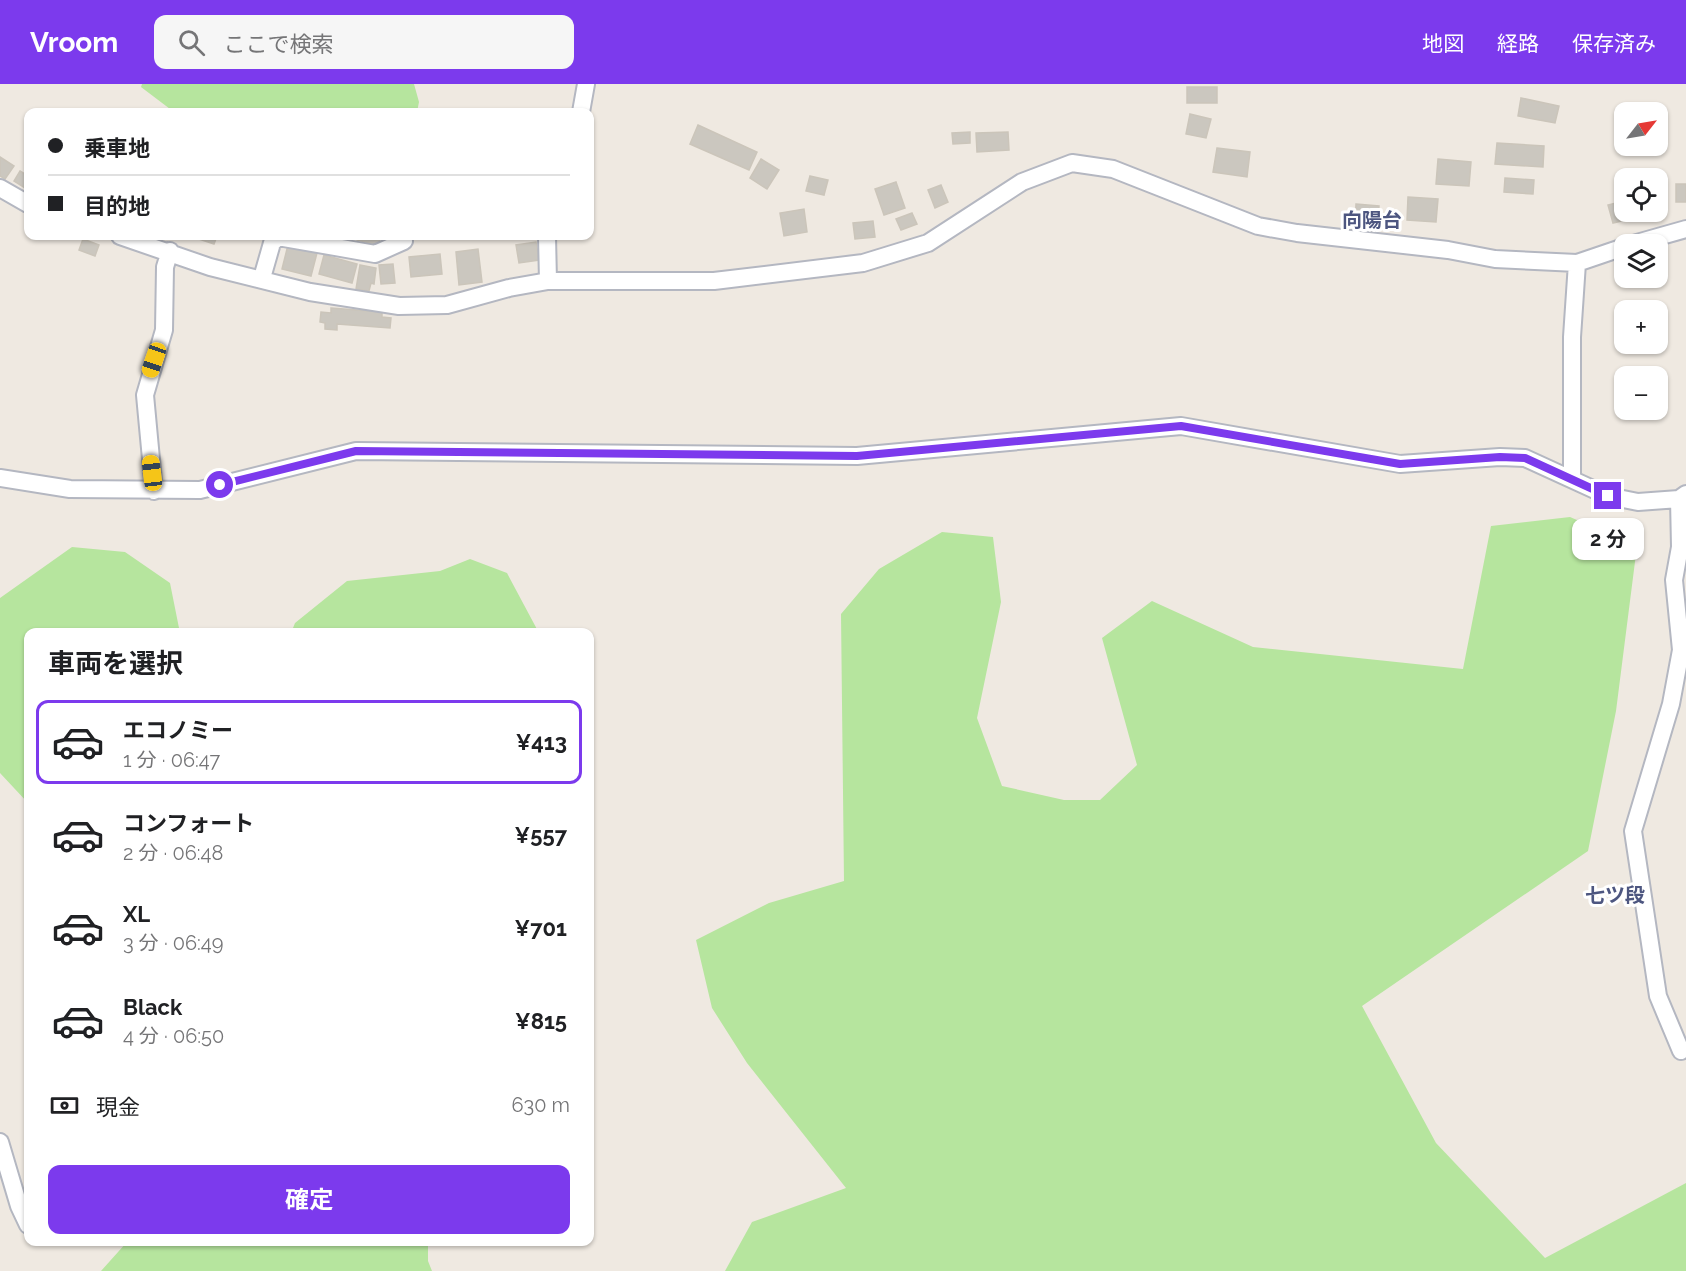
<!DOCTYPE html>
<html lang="ja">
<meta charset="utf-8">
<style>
:root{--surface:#fff;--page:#f6f6f6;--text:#202124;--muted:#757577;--line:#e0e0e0;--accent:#7c3aed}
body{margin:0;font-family:Raleway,"Noto Sans JP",sans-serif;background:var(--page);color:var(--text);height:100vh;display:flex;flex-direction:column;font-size:22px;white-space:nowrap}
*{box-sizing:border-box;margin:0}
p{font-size:20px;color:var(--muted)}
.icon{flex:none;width:33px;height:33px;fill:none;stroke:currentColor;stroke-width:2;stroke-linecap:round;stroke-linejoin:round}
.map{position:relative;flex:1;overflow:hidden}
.details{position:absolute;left:24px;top:544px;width:570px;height:618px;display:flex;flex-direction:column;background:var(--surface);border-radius:12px;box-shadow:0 2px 4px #0004}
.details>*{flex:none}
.guide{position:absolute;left:24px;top:24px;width:570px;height:132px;border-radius:12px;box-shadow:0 2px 4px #0004;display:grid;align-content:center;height:132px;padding:0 24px;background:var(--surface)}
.needle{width:39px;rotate:59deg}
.tools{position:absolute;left:1614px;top:18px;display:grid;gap:12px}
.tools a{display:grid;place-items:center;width:54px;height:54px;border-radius:12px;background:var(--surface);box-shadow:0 2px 4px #0004;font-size:30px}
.end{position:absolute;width:27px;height:27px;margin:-14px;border:8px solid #7c3aed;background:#fff;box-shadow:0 0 0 3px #fff}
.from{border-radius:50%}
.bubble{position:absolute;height:42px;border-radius:12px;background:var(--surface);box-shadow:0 2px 4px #0004;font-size:20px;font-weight:700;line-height:42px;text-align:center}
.car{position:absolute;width:18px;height:36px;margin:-18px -9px;border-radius:8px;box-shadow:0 0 4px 2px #0007;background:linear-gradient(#f5c518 24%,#345 0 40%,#f5c518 0 76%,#345 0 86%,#f5c518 0)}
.guide b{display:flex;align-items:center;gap:21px;height:57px;font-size:22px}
.guide b+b{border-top:2px solid var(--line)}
.guide i{width:15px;height:15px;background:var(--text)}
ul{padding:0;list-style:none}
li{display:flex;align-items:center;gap:18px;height:84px;margin:0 12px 9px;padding:0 12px;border:3px solid transparent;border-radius:12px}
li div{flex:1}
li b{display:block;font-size:22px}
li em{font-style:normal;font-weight:700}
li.active{border-color:var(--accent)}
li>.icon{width:54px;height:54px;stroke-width:1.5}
h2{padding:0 24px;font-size:27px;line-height:72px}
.pay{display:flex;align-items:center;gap:15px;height:66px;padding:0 24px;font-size:22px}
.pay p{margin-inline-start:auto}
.button{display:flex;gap:12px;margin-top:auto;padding:12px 24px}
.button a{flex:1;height:69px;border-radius:12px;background:var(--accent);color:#fff;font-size:24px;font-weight:700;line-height:69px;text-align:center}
header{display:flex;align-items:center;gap:36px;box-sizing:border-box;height:84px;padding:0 30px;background:var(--accent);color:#fff}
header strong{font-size:28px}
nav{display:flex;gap:33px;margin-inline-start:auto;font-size:21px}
.search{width:420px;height:54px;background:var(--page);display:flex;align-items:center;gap:15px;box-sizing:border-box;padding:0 21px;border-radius:12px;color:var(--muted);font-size:22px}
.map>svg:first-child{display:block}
.green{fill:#b6e59e}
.building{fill:#cbc7bf;stroke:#cbc5ba;stroke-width:1.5}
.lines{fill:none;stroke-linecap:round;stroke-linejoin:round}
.minor-casing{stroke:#b4b7c1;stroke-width:20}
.minor{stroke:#fff;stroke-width:16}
.route{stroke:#7c3aed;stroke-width:8}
.labels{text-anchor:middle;stroke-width:6;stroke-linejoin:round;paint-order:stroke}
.quarter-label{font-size:20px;font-weight:bold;fill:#4d5680;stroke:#fff}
</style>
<header>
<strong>Vroom</strong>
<div class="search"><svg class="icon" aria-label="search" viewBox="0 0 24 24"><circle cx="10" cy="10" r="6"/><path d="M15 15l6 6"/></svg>ここで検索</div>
<nav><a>地図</a><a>経路</a><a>保存済み</a></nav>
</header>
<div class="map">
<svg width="1686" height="1187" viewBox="0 0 1686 1187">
<rect width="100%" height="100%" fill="#efe9e1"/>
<path class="green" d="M142,0H414L419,18L417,28H174L141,3Z
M1570,433L1637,462L1616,627L1588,767L1362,922L1436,1059L1545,1174L1686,1099V1187H725L752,1138L846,1104L747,979L712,924L696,856L769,819L844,797L841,530L879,485L942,448L993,453L1001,518L977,634L1002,702L1064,716H1100L1137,681L1102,554L1152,517L1253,563L1463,585L1491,442Z
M72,463L125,468L170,499L180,549H28V719L0,689V514Z
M470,475L507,489L539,549H291L295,539L347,497L440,487Z
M127,1158H428V1177L432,1187H101Z"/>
<path class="building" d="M1187,3H1217V19H1187Z
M1521,14L1559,22L1555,39L1518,32Z
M1190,30L1211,35L1206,54L1186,50Z
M698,41L757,68L749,86L690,60Z
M970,48V59L953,60L952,49Z
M1008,48L1009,66L977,68L976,49Z
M1497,59L1544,62L1543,83L1495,80Z
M1217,64L1250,68L1247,93L1213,88Z
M0,73L14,82L5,95L0,92Z
M761,75L779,86L767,105L750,94Z
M1438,75L1471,78L1469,102L1436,100Z
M20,87L28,92V106L14,97Z
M810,92L828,96L824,111L806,107Z
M1505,94L1534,96L1533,110L1504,108Z
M896,98L905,124L884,131L875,105Z
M1676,100H1686V118H1676Z
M941,101L948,118L935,124L928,106Z
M1658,106H1661L1665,122L1658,124Z
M1408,113L1438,115L1436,138L1407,136Z
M1624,117V128H1636L1638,133L1613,139L1608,121Z
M1356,120L1379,122L1377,148L1355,146Z
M804,125L807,148L784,152L780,129Z
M912,129L917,140L901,146L896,135Z
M873,137L875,153L855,155L853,139Z
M190,152H217L214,160Z
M358,152H381L378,161L357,156Z
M83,155L99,161L95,172L79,166Z
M536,158L539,176L519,179L516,161Z
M288,161L317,169L311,192L282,185Z
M478,165L482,198L459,201L456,168Z
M440,170L442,190L411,193L409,173Z
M324,171L357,180L352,199L319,190Z
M393,180L395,199L381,200L379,181Z
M360,181L376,184L374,200L371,199L369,207L356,205Z
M331,224L382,228V233L391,234L390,244L337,240V246L325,245V239L320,238L321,228L331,229Z"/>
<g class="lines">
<defs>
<path id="minor" d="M581,28L586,0
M0,104L28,120
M120,152L210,183L310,208L399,222L447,221L509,204L548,197H714L863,179L928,159L1022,98L1072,79L1113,85L1258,142L1297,149L1448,166L1495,175L1577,179L1624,163
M547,152L548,197
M1633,160L1686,145
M262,194L272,159L278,153L375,170L404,157
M0,394L70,405L200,406L356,367L857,372L1181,342L1400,380L1500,373L1525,374L1608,412L1638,418L1679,415L1686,410
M1572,395V253L1577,179
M154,407L145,311L164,246L165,183L170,167
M1679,415L1680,463L1674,496L1681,566L1671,620L1633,747L1658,912L1681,967
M0,1058L19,1122L28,1141"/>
</defs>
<use href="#minor" class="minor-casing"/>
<use href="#minor" class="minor"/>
</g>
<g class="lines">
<path class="route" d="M220,401L356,367L857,372L1181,342L1400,380L1500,373L1525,374L1608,412"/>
</g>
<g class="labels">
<g class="quarter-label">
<text x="1372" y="143">向陽台</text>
<text x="1615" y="818">七ツ段</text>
</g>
</g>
</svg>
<div class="tools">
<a><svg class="needle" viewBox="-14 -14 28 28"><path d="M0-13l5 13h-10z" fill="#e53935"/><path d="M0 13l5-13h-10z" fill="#757577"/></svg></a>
<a><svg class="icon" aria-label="locate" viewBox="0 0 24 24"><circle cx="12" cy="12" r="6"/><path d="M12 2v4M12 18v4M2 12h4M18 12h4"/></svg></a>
<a><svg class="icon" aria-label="layers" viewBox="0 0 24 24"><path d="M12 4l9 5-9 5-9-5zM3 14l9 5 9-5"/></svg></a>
<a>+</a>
<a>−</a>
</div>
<i class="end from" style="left:220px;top:401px"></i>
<i class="end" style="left:1608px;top:412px"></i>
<div class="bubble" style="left:1572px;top:434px;width:72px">2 分</div>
<i class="car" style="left:154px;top:276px;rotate:199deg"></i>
<i class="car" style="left:152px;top:389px;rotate:353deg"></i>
<div class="guide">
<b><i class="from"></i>乗車地</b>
<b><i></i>目的地</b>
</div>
<section class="details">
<h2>車両を選択</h2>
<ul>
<li class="active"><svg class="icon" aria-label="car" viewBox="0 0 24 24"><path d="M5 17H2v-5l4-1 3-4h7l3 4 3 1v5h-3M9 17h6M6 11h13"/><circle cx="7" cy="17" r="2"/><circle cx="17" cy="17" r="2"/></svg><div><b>エコノミー</b><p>1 分 · 06:47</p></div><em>¥413</em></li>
<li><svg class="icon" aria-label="car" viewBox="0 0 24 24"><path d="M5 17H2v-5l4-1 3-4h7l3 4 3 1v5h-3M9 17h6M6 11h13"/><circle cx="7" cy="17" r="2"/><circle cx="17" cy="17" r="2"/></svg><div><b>コンフォート</b><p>2 分 · 06:48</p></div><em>¥557</em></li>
<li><svg class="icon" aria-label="car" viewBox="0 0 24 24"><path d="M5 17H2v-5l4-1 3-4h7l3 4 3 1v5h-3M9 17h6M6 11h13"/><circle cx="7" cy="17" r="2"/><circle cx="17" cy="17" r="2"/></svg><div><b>XL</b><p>3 分 · 06:49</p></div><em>¥701</em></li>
<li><svg class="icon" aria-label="car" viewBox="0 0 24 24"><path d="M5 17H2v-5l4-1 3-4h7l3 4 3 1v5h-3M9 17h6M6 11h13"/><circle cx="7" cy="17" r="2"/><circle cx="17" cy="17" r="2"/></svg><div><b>Black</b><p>4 分 · 06:50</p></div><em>¥815</em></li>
</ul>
<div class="pay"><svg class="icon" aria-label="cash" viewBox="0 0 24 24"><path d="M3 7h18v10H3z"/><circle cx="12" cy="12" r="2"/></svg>現金<p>630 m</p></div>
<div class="button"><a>確定</a></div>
</section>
</div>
